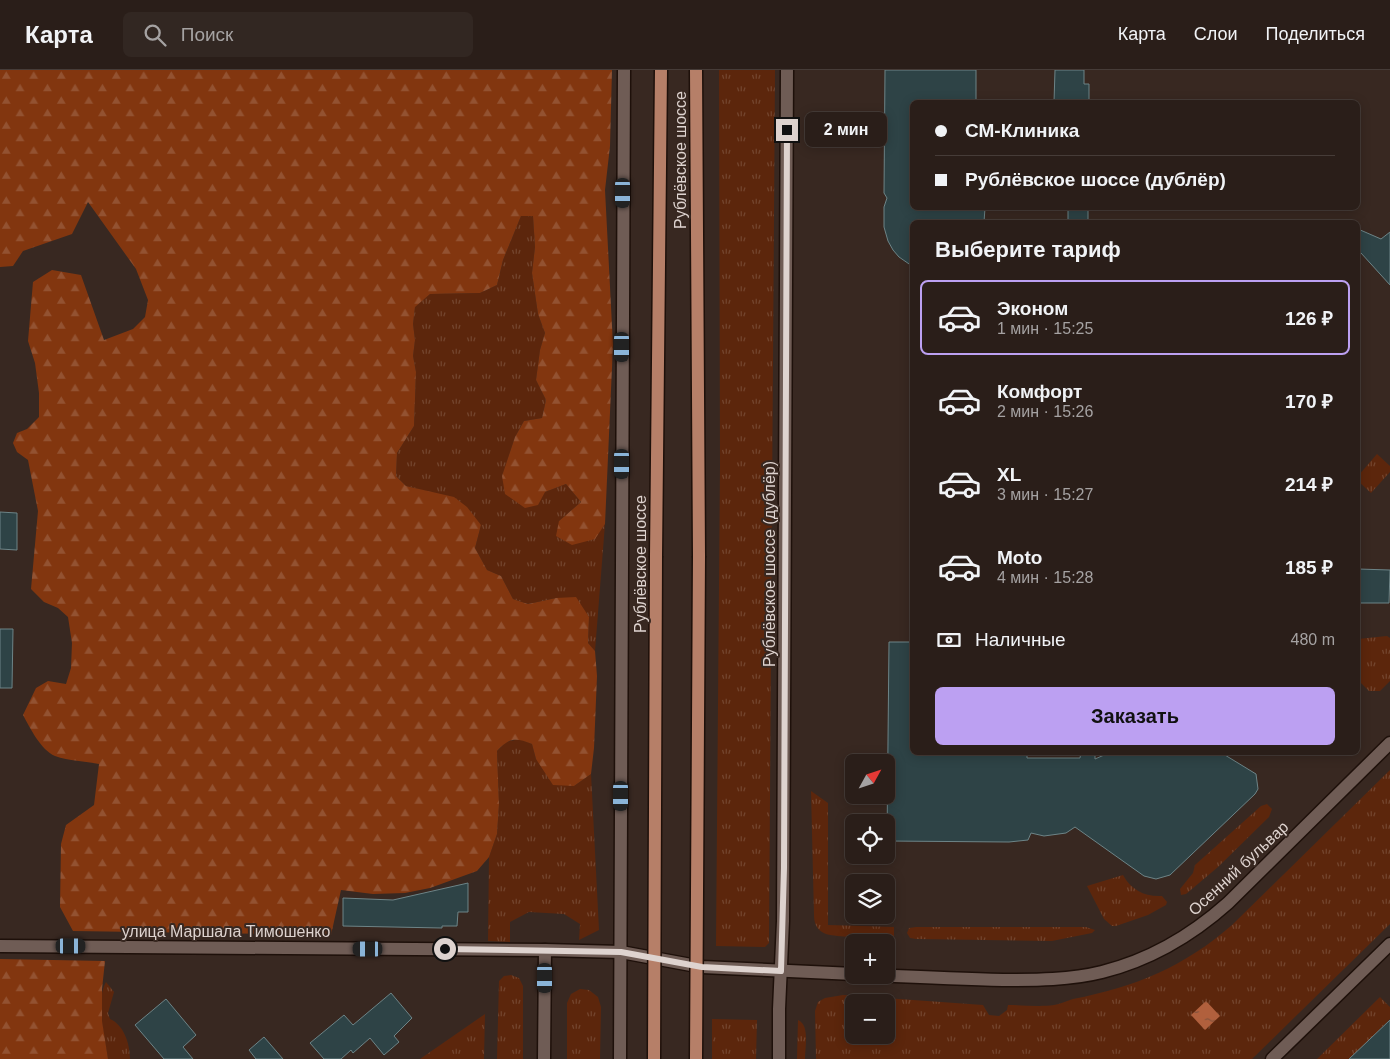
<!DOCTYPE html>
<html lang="ru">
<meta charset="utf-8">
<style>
:root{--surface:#2a1e19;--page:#322722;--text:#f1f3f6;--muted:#a5a2a2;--line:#463c38;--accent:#bca0f2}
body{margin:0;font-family:Arial,sans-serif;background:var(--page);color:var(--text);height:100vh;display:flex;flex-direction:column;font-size:19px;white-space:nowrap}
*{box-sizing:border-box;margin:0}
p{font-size:16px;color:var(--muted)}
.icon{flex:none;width:28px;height:28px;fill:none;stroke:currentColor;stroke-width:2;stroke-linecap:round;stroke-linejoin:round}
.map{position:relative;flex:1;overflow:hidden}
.drawer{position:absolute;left:910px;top:150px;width:450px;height:535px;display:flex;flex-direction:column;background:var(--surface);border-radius:8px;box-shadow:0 2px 12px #0003,0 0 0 1px var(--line)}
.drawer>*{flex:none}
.top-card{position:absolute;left:910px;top:30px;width:450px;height:110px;border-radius:8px;box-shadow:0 2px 12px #0003,0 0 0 1px var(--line);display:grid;align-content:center;height:110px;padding:0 25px;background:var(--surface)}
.needle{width:32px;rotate:50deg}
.tools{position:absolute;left:845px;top:684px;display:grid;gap:10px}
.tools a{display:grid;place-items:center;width:50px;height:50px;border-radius:8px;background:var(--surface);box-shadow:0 2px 12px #0003,0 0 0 1px var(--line);font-size:25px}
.end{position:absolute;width:22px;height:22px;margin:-11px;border:6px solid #ded3cf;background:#111;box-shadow:0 0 0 2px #111}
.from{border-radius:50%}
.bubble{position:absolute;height:35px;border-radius:8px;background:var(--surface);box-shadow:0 2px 12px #0003,0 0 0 1px var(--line);font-size:16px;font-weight:600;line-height:35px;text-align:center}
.car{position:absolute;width:15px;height:30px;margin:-15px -8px;border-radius:6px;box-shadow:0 0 4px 1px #0007;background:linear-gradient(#222 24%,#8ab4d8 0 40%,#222 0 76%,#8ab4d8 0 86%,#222 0)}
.top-card b{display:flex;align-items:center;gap:18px;height:48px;font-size:19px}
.top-card b+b{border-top:1px solid var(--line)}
.top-card i{width:12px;height:12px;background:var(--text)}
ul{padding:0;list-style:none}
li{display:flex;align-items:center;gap:15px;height:75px;margin:0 10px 8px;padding:0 15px;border:2px solid transparent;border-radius:8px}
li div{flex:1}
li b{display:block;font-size:19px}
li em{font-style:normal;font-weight:600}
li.selected{border-color:var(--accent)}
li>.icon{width:45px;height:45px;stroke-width:1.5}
h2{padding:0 25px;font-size:22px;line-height:60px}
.pay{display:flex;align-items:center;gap:12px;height:55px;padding:0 25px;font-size:19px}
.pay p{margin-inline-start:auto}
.action{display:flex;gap:10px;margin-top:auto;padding:10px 25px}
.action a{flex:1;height:58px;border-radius:8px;background:var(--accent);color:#111;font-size:20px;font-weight:600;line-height:58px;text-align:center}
header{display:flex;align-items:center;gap:30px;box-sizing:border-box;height:70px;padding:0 25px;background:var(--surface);border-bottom:1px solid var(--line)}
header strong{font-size:24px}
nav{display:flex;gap:28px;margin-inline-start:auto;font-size:18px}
.search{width:350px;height:45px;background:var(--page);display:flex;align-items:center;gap:12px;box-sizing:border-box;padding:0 18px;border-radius:8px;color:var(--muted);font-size:19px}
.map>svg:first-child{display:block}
.grass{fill:url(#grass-tufts);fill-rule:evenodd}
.forest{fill:url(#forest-firs)}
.water{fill:url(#water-ripples)}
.building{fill:#2e4346;stroke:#6d8487}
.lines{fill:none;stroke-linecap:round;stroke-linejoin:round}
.minor-casing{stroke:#1e100a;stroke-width:15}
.tertiary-casing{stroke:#1e100a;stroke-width:15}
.secondary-casing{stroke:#1e100a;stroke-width:15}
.primary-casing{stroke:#1e100a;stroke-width:15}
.minor{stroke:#6f5c55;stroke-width:12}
.tertiary{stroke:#6f5c55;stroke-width:12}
.secondary{stroke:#6f5c55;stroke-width:12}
.primary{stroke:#b67f68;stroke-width:12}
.primary-bridge-casing{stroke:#1e100a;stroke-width:15;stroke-linecap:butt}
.primary-bridge{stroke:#b67f68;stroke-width:12}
.route{stroke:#ded3cf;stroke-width:6}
.labels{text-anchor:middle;stroke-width:4;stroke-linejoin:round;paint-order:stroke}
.street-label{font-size:16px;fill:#ded3cf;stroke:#382821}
</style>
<header>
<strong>Карта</strong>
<div class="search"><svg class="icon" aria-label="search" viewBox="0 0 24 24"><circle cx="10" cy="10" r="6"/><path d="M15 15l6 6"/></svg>Поиск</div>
<nav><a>Карта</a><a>Слои</a><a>Поделиться</a></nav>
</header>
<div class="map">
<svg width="1390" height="989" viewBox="0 0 1390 989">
<defs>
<pattern id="grass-tufts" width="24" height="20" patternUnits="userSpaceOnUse" patternTransform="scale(1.25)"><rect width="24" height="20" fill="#5c260c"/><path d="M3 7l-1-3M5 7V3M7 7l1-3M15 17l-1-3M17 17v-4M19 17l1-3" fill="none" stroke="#73452e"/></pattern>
<pattern id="forest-firs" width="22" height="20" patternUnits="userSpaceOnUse" patternTransform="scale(1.25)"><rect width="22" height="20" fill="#82360f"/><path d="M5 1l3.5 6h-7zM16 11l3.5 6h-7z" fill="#935231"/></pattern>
<pattern id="water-ripples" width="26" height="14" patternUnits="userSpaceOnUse" patternTransform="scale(1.25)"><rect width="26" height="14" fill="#b1603d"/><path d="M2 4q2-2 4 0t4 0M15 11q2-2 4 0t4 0" fill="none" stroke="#85533d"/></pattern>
</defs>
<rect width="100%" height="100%" fill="#382821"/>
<path class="grass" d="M719,0H775L769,873L765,877L716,876L720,396Z
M521,146H533L535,177L532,203L538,244L545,263L540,280L536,310L546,330L542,348L524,351L515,367L502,407L545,422L566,414L581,432L559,451L594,469L605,454L595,581L588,573L589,547L556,528L528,534L513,529L501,506L487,500L475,478L481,455L430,422L406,416L396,406L397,383L414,356L416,302L413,286L415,270L413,254L415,236L430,224L480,223L497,215L503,190Z
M1377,384L1390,396V402L1371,423L1358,411V406Z
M1387,566L1390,568V611L1380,621H1369L1358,610V569Z
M520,669L532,674L536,689L574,716L591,704L599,860L579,870L580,854L564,844L529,842L510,852V872L488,871L489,787L497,764L499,734L497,681L506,672Z
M1390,700V854L1252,989H816L815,941L818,932L825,928L843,925L983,935L989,945L999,946L1007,940L1008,935C1023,935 1040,937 1054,935C1060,934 1066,931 1073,929C1135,917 1184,897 1232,855ZM854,932H886V965H854Z
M811,721L828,733V855L894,857V867C881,867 831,869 822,862C816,858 814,852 814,845Z
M1267,734L1272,739L1269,747L1218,797L1186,824L1181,825L1180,819L1193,803L1195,795L1261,736Z
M1123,805C1131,820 1145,827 1162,826L1167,832L1166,835L1148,845L1116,856H1112L1104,849L1087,816Z
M916,857H1086L1095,860L1092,863L1052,871L916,869L910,868L907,863L909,858Z
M511,905L519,908L523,916V989H497L499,911L504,906Z
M106,912L114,922L108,943L110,949C124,955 130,974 130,989H108C105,968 95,931 106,912Z
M580,919L589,920L598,927L601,937L600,989H567V933L571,924Z
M1380,927L1390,937V949L1377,962L1381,966L1349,989H1317Z
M485,944L484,989H420Z
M712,949L757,950L756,989H712Z
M798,950C810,955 805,977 805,989H797Z"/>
<path class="forest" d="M0,0H612L610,76L605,120L613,275L605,454L595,469L572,475L556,466L559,451L581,432L566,414L545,422L538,435L525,438L505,424L502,406L515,367L524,351L542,348L546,330L536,310L540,280L545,263L538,244L532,203L535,177L533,146H521L503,190L497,215L480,223L430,224L415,237L413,254L415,270L413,286L416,302L414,356L397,383L396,406L406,416L454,427L467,437L481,455L475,478L487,500L501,506L513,529L528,534L556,528L576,527L589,547L588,573L595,581L597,606L594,678L591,704L574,716L553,715L536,689L532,674C515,667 509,668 497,681L499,734L497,764L489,787L477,801L430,818L405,823L373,824L341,820L331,865L73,861L60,837L61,774L66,755L94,735L99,694C85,691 69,691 55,686C41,680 30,658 23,645L36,618L48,611L66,614L71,598L72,573L68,547L58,538L44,532L31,519L38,441L28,390L17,382L13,373L17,363L27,359L39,347V323L35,293L28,271L33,212L52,200L81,205L104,270L133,259L145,247L148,230L136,199L88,132L72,164L23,181L13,196L0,197Z
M0,889L105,891L102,919V951L108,989H0Z"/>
<path class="water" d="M1206,931L1220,946L1205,960L1191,945Z"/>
<path class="building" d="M885,0H976V32H912V138H985L984,152H912V196L899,187L893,180L888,171L884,157V137L887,128L884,123Z
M1055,0H1084V14H1089V32H1054Z
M1068,138L1088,139V152H1068Z
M1358,159L1381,169L1390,162V215L1361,183H1358Z
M0,442L17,443V480L0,479Z
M1358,499L1390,500L1389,533H1358Z
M0,559H13L12,618H0Z
M889,572H912V682H1027V688H1080L1081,682H1095V689L1111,682H1220L1256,704L1258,719L1255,724L1170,805L1156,809L1144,806L1075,757L1066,763L1044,766L1031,763L1028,770L1009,772L887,771Z
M468,813V842H458L457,856H442V858L343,856V828L393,830Z
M391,923L412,948L394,966L399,972L384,985L370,968L353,983L351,980L341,989H324L310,973L344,945L353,955Z
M166,929L196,965L183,977L193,989H164L135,955Z
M1390,950V989H1349Z
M264,967L283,989H256L249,980Z"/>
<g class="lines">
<defs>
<path id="minor" d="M0,876L545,880"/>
<path id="tertiary" d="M874,905C917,907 960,909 1003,910C1036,910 1070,910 1102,902C1150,890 1191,866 1228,833L1390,673
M544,989L545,880L621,882L702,897L854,904
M1272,989L1390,874"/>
<path id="secondary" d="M620,989L624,0
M779,989V939L783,851L787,0"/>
<path id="primary" d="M696,0L699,486
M656,486L661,0"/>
</defs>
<use href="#minor" class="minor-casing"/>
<use href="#tertiary" class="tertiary-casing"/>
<use href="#secondary" class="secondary-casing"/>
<use href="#primary" class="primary-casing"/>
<use href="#minor" class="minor"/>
<use href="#tertiary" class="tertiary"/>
<use href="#secondary" class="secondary"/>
<use href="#primary" class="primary"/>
<defs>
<path id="primary-bridge" d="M654,989L656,486
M696,989L699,486"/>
</defs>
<use href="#primary-bridge" class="primary-bridge-casing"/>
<use href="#primary-bridge" class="primary-bridge"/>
</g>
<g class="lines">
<path class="route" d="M445,879L621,882L702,897L781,901L784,798L787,60"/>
</g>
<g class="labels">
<g class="street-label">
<text transform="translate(680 90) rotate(-90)" y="6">Рублёвское шоссе</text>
<text transform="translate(640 494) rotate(-90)" y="6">Рублёвское шоссе</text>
<text transform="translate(769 494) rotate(-90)" y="6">Рублёвское шоссе (дублёр)</text>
<text transform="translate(1238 798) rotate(-43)" y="6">Осенний бульвар</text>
<text x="226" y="867">улица Маршала Тимошенко</text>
</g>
</g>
</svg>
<div class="tools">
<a><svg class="needle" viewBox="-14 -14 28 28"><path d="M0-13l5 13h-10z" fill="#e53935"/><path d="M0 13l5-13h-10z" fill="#a5a2a2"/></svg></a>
<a><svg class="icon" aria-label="locate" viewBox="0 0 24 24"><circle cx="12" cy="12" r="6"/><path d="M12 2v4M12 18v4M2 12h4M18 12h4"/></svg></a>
<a><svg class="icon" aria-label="layers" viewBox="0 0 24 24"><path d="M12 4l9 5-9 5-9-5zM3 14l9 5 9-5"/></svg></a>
<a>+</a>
<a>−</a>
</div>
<i class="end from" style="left:445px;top:879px"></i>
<i class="end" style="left:787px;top:60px"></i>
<div class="bubble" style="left:805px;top:42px;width:82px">2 мин</div>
<i class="car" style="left:623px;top:123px;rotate:180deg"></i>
<i class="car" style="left:622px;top:277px;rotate:180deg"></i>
<i class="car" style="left:622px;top:394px;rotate:180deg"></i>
<i class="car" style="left:621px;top:726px;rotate:180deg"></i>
<i class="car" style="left:71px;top:876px;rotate:90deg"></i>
<i class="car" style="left:368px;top:879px;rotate:270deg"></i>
<i class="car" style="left:545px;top:908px;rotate:180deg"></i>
<div class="top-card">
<b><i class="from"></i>СМ-Клиника</b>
<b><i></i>Рублёвское шоссе (дублёр)</b>
</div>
<section class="drawer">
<h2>Выберите тариф</h2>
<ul>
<li class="selected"><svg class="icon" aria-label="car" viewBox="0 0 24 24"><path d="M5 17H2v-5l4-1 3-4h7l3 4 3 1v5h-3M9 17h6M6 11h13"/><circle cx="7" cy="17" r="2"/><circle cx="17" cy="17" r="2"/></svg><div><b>Эконом</b><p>1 мин · 15:25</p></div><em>126 ₽</em></li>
<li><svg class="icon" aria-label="car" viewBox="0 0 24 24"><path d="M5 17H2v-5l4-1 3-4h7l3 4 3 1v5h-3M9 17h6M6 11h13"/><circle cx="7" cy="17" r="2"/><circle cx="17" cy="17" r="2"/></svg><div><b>Комфорт</b><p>2 мин · 15:26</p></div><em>170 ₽</em></li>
<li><svg class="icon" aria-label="car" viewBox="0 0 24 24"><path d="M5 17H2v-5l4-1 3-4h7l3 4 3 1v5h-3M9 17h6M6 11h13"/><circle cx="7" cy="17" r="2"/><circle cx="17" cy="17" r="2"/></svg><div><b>XL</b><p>3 мин · 15:27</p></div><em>214 ₽</em></li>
<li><svg class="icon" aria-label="car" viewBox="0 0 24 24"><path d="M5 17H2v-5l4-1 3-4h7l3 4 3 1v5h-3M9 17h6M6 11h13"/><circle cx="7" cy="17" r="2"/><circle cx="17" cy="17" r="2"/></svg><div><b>Moto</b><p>4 мин · 15:28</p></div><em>185 ₽</em></li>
</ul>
<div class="pay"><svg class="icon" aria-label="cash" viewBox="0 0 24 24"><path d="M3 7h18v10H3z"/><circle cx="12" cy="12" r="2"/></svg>Наличные<p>480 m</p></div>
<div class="action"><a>Заказать</a></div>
</section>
</div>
